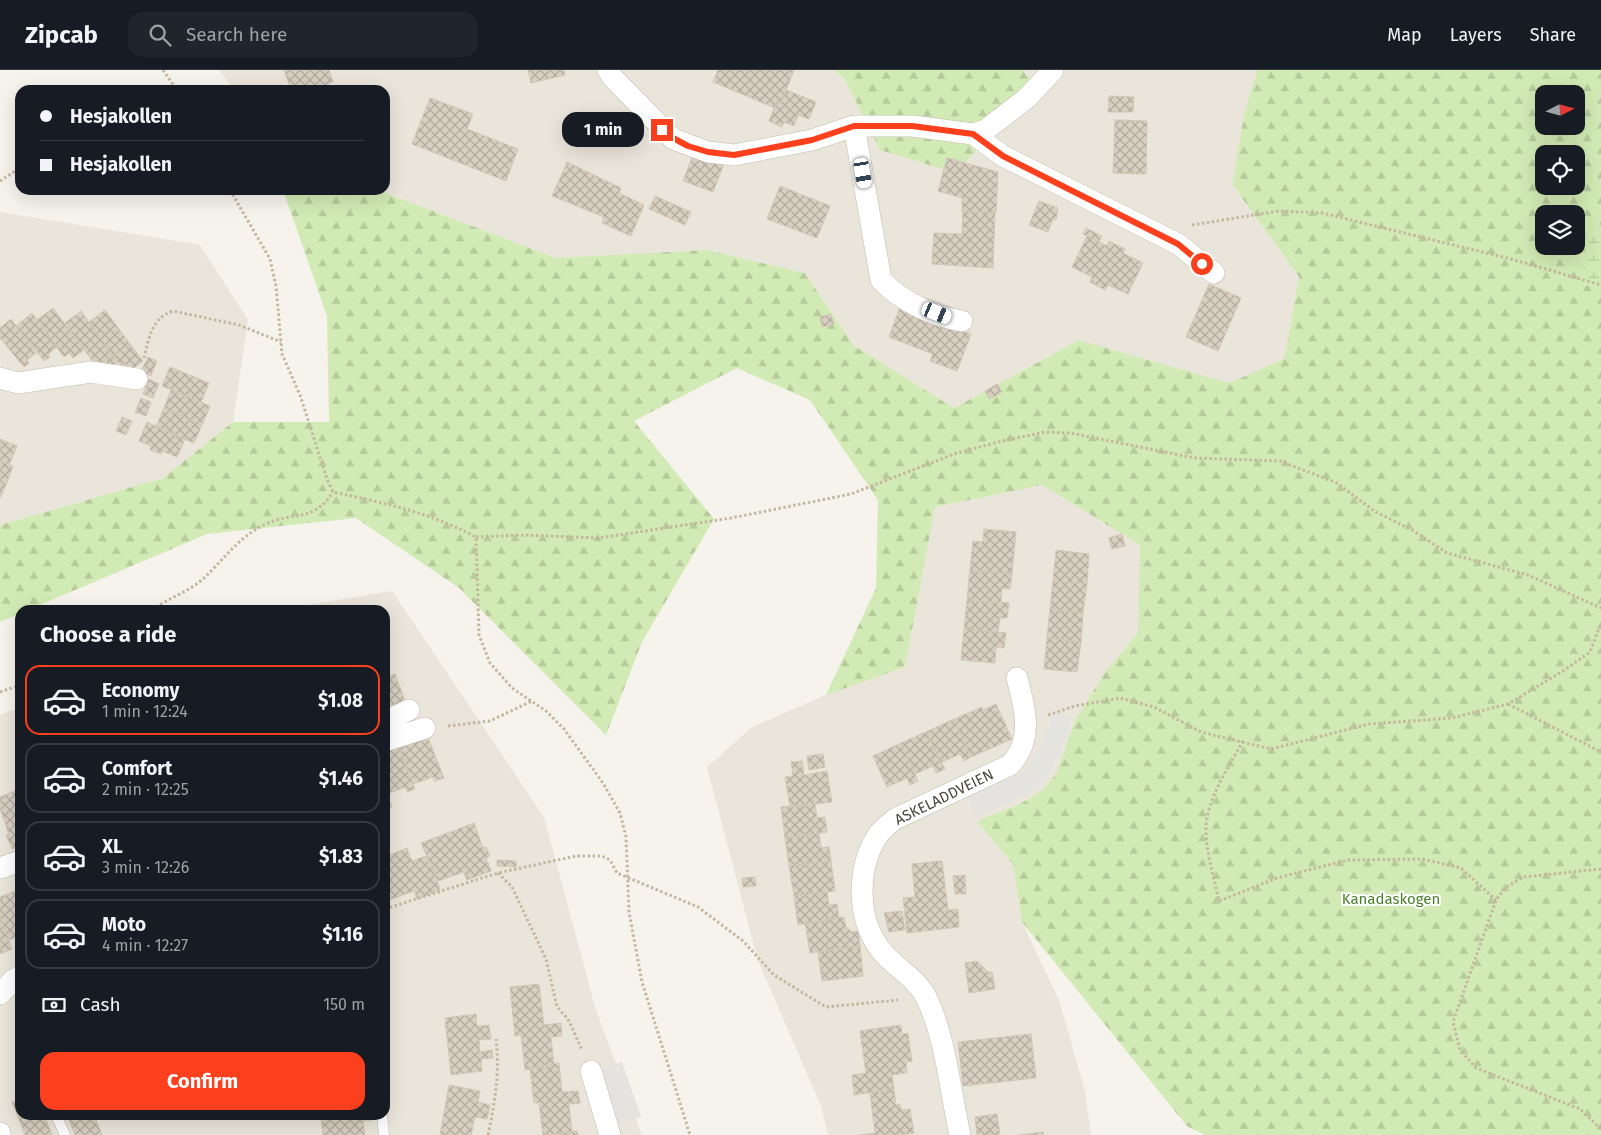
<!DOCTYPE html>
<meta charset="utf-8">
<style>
:root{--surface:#171b24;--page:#20242c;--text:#f1f3f6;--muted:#9ea1a6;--line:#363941;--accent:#fc3f1d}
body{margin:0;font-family:"Fira Sans",sans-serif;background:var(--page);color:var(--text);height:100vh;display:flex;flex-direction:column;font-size:19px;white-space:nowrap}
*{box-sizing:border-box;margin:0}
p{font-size:16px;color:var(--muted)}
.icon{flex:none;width:28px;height:28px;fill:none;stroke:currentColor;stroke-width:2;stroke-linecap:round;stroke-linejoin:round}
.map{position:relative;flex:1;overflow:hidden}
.sheet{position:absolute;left:15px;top:535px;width:375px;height:515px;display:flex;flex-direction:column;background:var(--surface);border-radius:15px;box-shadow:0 5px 20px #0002}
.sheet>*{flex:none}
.banner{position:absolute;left:15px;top:15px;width:375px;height:110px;border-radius:15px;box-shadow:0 5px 20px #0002;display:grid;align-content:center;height:110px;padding:0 25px;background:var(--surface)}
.needle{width:32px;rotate:84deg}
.tools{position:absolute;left:1535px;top:15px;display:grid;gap:10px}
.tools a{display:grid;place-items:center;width:50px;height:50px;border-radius:10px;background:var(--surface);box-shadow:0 5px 20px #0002;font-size:25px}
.end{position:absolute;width:22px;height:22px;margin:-11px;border:6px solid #fc3f1d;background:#fff;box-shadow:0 0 0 2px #fff}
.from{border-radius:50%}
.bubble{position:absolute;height:35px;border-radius:15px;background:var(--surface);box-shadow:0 5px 20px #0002;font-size:16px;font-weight:700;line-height:35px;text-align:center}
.car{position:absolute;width:15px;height:30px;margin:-15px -8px;border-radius:6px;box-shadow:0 0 4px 1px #0007;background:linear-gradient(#fff 24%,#345 0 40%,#fff 0 76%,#345 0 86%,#fff 0)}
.banner b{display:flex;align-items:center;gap:18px;height:48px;font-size:19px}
.banner b+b{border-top:1px solid var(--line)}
.banner i{width:12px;height:12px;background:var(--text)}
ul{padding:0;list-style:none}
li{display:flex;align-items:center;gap:15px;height:70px;margin:0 10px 8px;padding:0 15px;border:2px solid var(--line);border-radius:15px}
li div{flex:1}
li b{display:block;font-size:19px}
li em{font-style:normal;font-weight:700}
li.on{border-color:var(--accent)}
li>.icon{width:45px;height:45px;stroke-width:1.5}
h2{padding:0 25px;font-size:22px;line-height:60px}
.pay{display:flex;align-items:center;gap:12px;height:55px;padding:0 25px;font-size:19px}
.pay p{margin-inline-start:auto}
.cta{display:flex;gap:10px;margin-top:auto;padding:10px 25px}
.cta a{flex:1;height:58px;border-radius:15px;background:var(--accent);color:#fff;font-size:20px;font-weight:700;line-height:58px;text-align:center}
header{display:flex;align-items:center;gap:30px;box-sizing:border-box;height:70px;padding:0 25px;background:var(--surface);border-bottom:1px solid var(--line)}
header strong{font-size:24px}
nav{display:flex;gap:28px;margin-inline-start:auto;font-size:18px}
.search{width:350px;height:45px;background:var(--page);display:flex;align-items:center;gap:12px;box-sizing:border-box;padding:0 18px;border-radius:15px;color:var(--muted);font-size:19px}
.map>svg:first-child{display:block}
.residential{fill:#eae5da}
.forest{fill:url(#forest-firs);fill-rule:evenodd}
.wetland{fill:url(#wetland-marsh)}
.parking{fill:#e5e3e0}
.building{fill:url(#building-cross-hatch);stroke:#d3c7b4}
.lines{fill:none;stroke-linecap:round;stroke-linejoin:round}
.service-casing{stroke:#c2bbae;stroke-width:11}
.minor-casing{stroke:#c2bbae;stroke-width:22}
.path{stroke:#c4b79f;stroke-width:3;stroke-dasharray:2.5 2.5;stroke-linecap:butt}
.service{stroke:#fff;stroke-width:10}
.minor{stroke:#fff;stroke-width:21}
.route{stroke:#fc3f1d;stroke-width:6}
.labels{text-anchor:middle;stroke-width:4;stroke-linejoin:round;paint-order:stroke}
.street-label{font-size:15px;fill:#4b4439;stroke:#fff}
.park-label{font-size:15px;fill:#4a7f2a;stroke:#fff}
</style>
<header>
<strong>Zipcab</strong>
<div class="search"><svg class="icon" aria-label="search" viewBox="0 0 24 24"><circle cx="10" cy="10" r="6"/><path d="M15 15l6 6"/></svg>Search here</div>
<nav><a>Map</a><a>Layers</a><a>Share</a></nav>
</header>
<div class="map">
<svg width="1601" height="1065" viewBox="0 0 1601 1065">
<defs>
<pattern id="forest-firs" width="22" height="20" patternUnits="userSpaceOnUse" patternTransform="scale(1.25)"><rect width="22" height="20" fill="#d2eab5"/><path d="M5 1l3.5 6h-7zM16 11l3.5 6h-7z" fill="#b6ca9c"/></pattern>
<pattern id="wetland-marsh" width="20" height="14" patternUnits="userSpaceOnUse" patternTransform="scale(1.25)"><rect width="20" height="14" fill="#d2eab5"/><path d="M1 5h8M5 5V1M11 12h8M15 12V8" fill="none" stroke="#b6ca9c"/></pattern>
<pattern id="building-cross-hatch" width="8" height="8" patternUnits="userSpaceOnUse" patternTransform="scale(1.25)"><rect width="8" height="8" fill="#d8cfc1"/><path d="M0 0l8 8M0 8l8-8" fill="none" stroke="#b1aa9e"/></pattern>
</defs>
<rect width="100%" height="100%" fill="#f6f3ec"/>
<path class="residential" d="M219,0H834L845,10L880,80L1033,16L1023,0H1257L1244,45L1232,114L1299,207L1284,289L1229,313L1079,270L954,338L853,275L805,203L706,180L556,188L378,120H385V20H234Z
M0,142L200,175L248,250L233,352L163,408L0,455Z
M1042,415L1140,475L1138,563L1106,601L1075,650L1056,704L1043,720L1020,734L977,751L1013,794L1022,852L1059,930L1085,1021L1091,1065H828L821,1036L758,891L707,697L752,657L826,625L905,597L935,437Z
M392,521L544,747L595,937L642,1065H0V645L20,637V1045H385V540H276Z"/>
<path class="forest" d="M834,0H1023L1033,15L956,103L880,80L845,10Z
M1257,0H1601V155L1581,157L1586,215L1601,217V1065H1205L1187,1056L1022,852L1013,794L977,751L1020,734L1043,720L1056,704L1075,650L1106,601L1138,563L1140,475L1042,415L935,437L905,597L826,625L876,518L878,430L810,330L737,298L634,351L714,449L642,572L606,665L459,518L356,448L207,464L28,540H20V544L0,552V455L163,408L233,352H329L327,246L283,120H378L556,188L706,180L805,203L853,275L954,338L1079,270L1229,313L1284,289L1299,207L1232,114L1244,45ZM1544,24H1576V56H1544ZM1544,84H1576V116H1544ZM1544,144H1576V176H1544Z"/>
<path class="wetland" d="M1601,155V217L1586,215L1581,157Z"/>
<path class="parking" d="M1055,642L1073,648L1051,703L1036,719L1015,731L976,747L967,727L1024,703L1040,679Z
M622,992L641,1047L619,1055L601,999Z"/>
<path class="building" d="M284,0H329L333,12L328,14L331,20H291Z
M528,0H564L565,5L531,13Z
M718,0H794L781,33L777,31L775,38L713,12Z
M786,20L816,32L809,49L798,45L794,56L784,52L782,57L769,51L777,31L781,33Z
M1109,26L1134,27L1133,42H1108Z
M430,28L473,44L467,59L518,79L506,111L412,74Z
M1115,50L1147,51L1146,104L1113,103Z
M695,80L725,91L713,122L683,111Z
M947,88L998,102L996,143L962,141V128L938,121Z
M567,92L621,118L619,123L644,135L631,166L602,153L604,147L552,126Z
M780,116L830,136L817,168L767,149Z
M655,126L691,142L685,155L649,139Z
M1039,131L1058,138L1056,150L1053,149L1048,162L1029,155Z
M963,141L995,143L993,198L932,194L934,163L962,164Z
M1086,158L1102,166L1099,172L1083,164Z
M1087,166L1107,176L1109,171L1125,179L1123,183L1143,193L1128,224L1108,215L1105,220L1090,212L1092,207L1072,197Z
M1209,214L1241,228L1218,281L1186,267Z
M900,237L971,264L957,301L930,291L933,284L889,267Z
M53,238L84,280L73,288L69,283L64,287L37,250Z
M105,240L130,274L113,286L89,252Z
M81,241L112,284L96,296L65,253Z
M32,243L57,277L48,284L50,287L44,291L16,256Z
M831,244L834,254L822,257L820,247Z
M11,249L36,283L27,290L29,293L24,297L0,268V258Z
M130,274L143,291L130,301L125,294L122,297L113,286Z
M112,284L118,292L106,301L100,293Z
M148,287L157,291L151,306L141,301Z
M170,297L209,313L201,332L162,316Z
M149,309L159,314L153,328L143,324Z
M997,314L1002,322L989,329L985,321Z
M171,320L210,336L202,355L164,338Z
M141,328L151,332L146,346L135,342Z
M164,338L202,355L194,373L156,357Z
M122,347L132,351L126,365L116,361Z
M147,352L185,369L177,387L162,381L161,384L150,380L151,376L139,371Z
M0,369L17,376L9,395L0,391Z
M0,391L13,396L6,415L0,412Z
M0,412L6,415L0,428Z
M984,459L1016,462L1012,504L970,500L973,471L983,472Z
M1122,464L1125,476L1112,479L1109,468Z
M1056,480L1089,484L1087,514L1053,511Z
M970,500L1012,504L1010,519L1002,518L1001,533L967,530Z
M1053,511L1087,514L1083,543L1050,539Z
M967,530L1009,533L1007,548H1000L998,562L964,559Z
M1050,539L1083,543L1081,572L1047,568Z
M964,559L1006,563L1004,578L996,577L995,593L961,590Z
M1047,568L1081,572L1077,602L1044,599Z
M385,592L391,606L395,604L407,636L385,646Z
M996,634L1012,669L971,687L954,649L982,637L983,640Z
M954,649L971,687L964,691L960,684L940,693L926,662Z
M425,660L444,708L435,711L433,707L413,714L398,674Z
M926,662L945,699L936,703L933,696L915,704L901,673Z
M901,673L918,711L910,715L907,708L887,717L873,686Z
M398,674L415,719L407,722L405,717L387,724L385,676Z
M823,684L825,697L809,700L807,686Z
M802,691L804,705L827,701L832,732L790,737L785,707L793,706L791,692Z
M20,719V776L12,779L6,765L9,764L0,739V727Z
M385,720L392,737L385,740Z
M815,734L817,748L825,747L827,762L785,768L781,737Z
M474,753L483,778L486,777L490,786L486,788L491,801L467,810L464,802L438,811L421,773Z
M819,763L821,778L829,777L831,791L789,796L785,768Z
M407,778L412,791L426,786L430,797L433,796L440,820L417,829L414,821L386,831L385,787Z
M497,790L516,791V797L497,796Z
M831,791L835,821L794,826L789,796Z
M942,791L948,840L958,839L959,857L907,863L903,828L915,827L912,794Z
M965,805L966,824H955L953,806Z
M755,807L756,816L743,817L742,808Z
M20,819V866L9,870L0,846V827Z
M827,822L829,835L837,834L839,848L798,855L794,826Z
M902,841L905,860L889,862L884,843Z
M0,846L12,879L0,884Z
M844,847L846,857L852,862L858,861L860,876L810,883L805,853Z
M860,876L863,906L822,911L818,882Z
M977,891L988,902H992L995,919L969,923L965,893Z
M539,914L544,955L561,953L562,966L551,967L554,995L525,1000L521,965L515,966L510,917Z
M476,944L477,956L489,955L491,969L479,970L480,982L492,980L493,988L481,989L482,1001L451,1005L445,948Z
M901,955L902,964L908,963L912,991L906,992L907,1003L892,1005L894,1019L854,1025L852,1005L866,1003L860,961Z
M1031,964L1036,1008L963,1016L958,972Z
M559,993L562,1022L578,1021L580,1033L569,1034L572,1062L543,1065L539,1033H534L530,998Z
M449,1015L480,1021L478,1032L490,1035L487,1049L475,1047L471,1065H440Z
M894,1019L896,1035L900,1034L901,1040L910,1039L914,1063L900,1065H860L875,1063L870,1022Z
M20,1029V1045H44L52,1065H25L12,1032Z
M997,1044L1000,1065H977L975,1047Z
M67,1045H94L102,1065H75Z
M335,1045H372V1050L363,1051L365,1065H323L321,1048Z
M572,1061H577L578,1065H549Z
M1043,1062L1044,1065H1019Z"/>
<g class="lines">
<defs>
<path id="service" d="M56,1045L65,1065
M382,1045L384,1065"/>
<path id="minor" d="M608,0L613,8L673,69L708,82L734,85L812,70L854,56H912L973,64L984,61L1027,28L1053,0
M854,56L881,210C902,232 933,246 962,251
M973,64L1003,86L1178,174L1214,203
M0,308L18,313L91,302L137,309
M385,651L409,640
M385,671L425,658
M0,798L20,791
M0,924L13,910L20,906
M591,1001L610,1065
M0,1063V1065
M960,1065C950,1020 946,970 927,929C917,907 894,898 880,879C856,847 857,797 878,765C882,759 889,754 895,749L1010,695C1034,670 1025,638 1017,608"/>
</defs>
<use href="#service" class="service-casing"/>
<use href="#minor" class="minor-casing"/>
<path class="path" d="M163,0L177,20
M0,111L20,98
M230,120L270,189L276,216L282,284L300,325L327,409L333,422C387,434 426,441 476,467L479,565L490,593L512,618L546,641L564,659L603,713L620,743L626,767L629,842L642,912L690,1065
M1192,155L1279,141L1322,143L1511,189L1601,215
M144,288C149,269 151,248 173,241L239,255L281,272
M476,467L524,465L599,468L731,448L851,424L954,384L1002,371L1045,362L1070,363L1195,388L1280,391L1337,413L1374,441L1414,461L1447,483L1528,505L1601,538
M152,540C168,528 189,522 204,508C223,490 239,467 264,455C293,440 312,454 333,422
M0,622L20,615
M1508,634L1601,682
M1048,645L1075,636L1120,628L1154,637L1201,662L1271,679L1369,654L1452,648L1508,634L1563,601L1590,582L1601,553
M448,656L490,651L532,631
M1243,671C1229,697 1209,725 1206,755C1205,780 1214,807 1219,831L1277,808L1348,790L1422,789L1461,798L1496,830
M1601,799L1524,807L1506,817L1496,830L1453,952L1460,980L1476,998L1580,1039L1601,1059
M498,803L512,817L546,889L557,937L568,949L582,980
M385,839L498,803L576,786H602L610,790L617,803L698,837L743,871L774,905L826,937L898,930
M488,1065C495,1032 500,1003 496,969"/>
<use href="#service" class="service"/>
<use href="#minor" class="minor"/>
</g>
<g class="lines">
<path class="route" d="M662,60L673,68L688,76L708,82L734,85L812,70L854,56H912L973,64L1003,86L1178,174L1202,194"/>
</g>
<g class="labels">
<g class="street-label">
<text transform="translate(944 727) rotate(-26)" y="5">ASKELADDVEIEN</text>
</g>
<g class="park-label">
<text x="1391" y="834">Kanadaskogen</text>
</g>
</g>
</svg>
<div class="tools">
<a><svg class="needle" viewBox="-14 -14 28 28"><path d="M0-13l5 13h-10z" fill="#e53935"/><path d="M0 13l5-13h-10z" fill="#9ea1a6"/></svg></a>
<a><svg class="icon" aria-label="locate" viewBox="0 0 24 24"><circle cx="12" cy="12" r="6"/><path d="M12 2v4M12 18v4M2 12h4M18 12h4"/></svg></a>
<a><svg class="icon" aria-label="layers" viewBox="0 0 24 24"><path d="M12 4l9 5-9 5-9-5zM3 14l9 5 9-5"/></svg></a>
</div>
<i class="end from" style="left:1202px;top:194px"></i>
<i class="end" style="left:662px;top:60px"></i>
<div class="bubble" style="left:562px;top:42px;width:82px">1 min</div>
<i class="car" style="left:863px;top:103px;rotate:170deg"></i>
<i class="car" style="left:937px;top:243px;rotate:112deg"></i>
<div class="banner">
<b><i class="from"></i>Hesjakollen</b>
<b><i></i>Hesjakollen</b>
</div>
<section class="sheet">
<h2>Choose a ride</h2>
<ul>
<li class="on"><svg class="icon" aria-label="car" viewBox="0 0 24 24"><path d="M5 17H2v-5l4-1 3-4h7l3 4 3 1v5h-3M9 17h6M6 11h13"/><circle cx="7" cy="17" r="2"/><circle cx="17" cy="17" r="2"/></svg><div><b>Economy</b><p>1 min · 12:24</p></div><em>$1.08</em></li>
<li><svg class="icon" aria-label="car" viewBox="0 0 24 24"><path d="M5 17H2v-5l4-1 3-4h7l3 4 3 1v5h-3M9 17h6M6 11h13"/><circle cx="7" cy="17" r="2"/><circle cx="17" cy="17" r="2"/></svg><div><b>Comfort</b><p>2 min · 12:25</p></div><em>$1.46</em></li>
<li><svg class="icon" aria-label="car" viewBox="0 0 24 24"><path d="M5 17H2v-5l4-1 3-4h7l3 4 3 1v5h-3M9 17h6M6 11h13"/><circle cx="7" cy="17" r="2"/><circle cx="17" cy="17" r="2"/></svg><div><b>XL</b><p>3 min · 12:26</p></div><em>$1.83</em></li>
<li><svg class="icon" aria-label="car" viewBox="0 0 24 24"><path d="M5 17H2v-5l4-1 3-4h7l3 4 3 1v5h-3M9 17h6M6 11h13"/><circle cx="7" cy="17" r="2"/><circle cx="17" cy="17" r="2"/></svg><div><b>Moto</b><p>4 min · 12:27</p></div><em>$1.16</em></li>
</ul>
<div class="pay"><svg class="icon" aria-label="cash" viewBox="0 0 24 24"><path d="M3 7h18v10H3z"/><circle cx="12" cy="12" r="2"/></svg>Cash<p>150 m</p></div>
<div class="cta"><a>Confirm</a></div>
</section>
</div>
